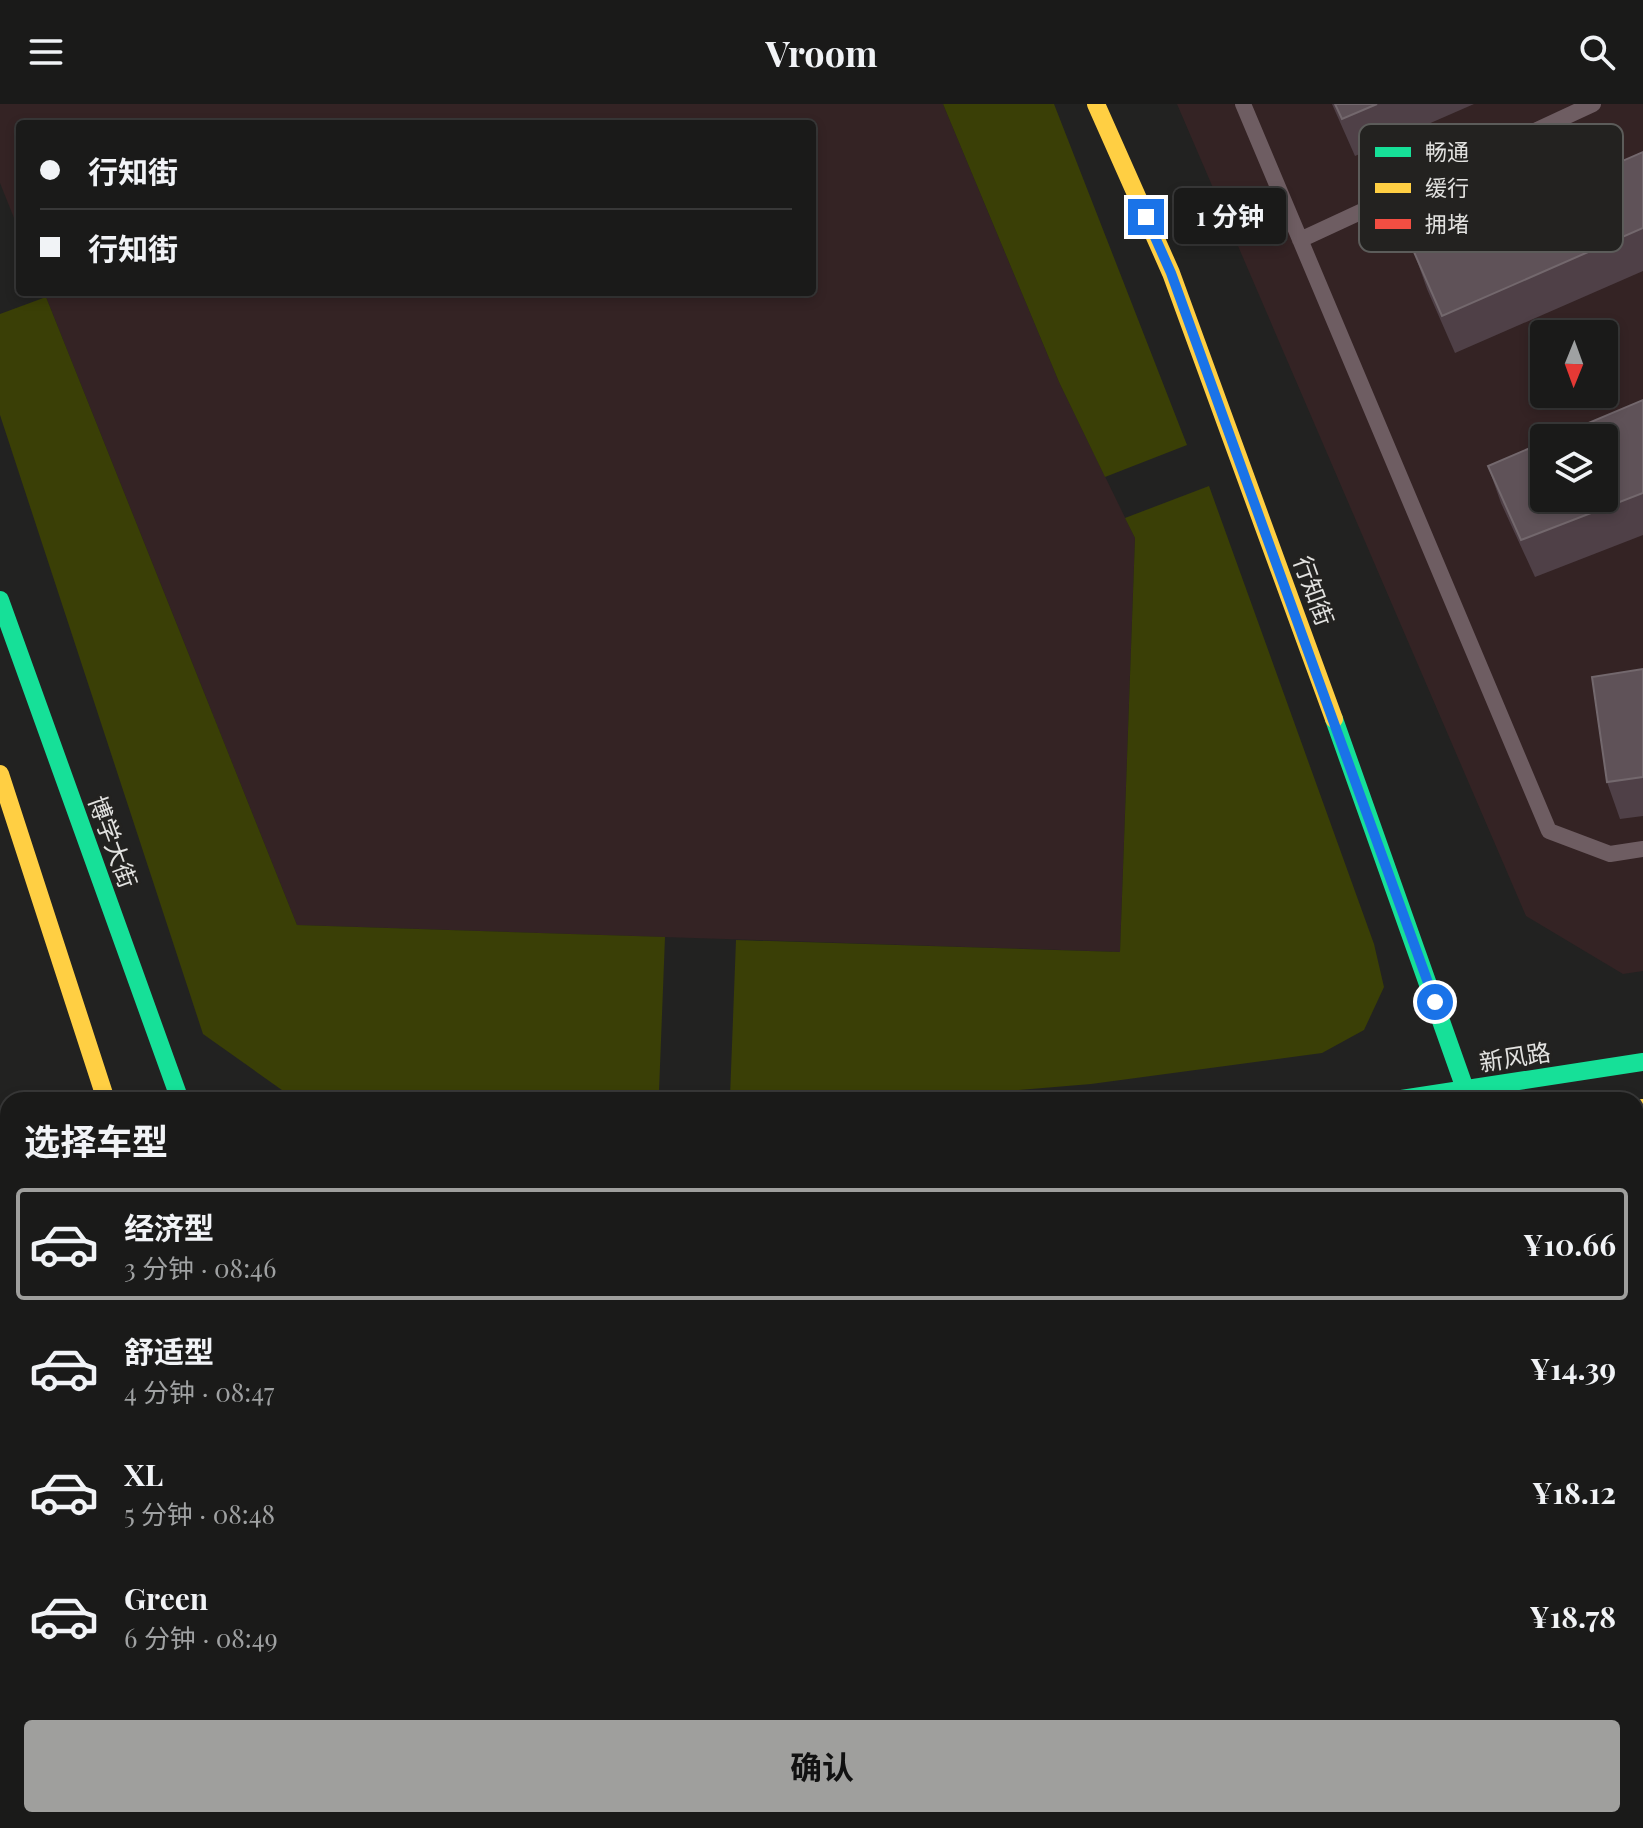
<!DOCTYPE html>
<html lang="zh">
<meta charset="utf-8">
<style>
:root{--surface:#1a1a19;--page:#272726;--text:#f1f3f6;--muted:#9fa1a2;--line:#383838;--accent:#9f9f9d}
body{margin:0;font-family:"Playfair Display","Noto Sans SC",serif;background:var(--page);color:var(--text);height:100vh;display:flex;flex-direction:column;font-size:30px;white-space:nowrap}
*{box-sizing:border-box;margin:0}
p{font-size:26px;color:var(--muted)}
.icon{flex:none;width:44px;height:44px;fill:none;stroke:currentColor;stroke-width:2;stroke-linecap:round;stroke-linejoin:round}
.map{position:relative;flex:1;overflow:hidden}
.sheet{position:absolute;left:0px;top:988px;width:1644px;height:736px;display:flex;flex-direction:column;background:var(--surface);border-radius:24px 24px 0 0;box-shadow:0 4px 12px #0003,0 0 0 2px var(--line)}
.sheet>*{flex:none}
.top-card{position:absolute;left:16px;top:16px;width:800px;height:176px;border-radius:8px;box-shadow:0 4px 12px #0003,0 0 0 2px var(--line);display:grid;align-content:center;height:176px;padding:0 24px;background:var(--surface)}
.needle{width:52px;rotate:181deg}
.fabs{position:absolute;left:1530px;top:216px;display:grid;gap:16px}
.fabs a{display:grid;place-items:center;width:88px;height:88px;border-radius:8px;background:var(--surface);box-shadow:0 4px 12px #0003,0 0 0 2px var(--line);font-size:40px}
.end{position:absolute;width:36px;height:36px;margin:-18px;border:10px solid #1a73e8;background:#fff;box-shadow:0 0 0 4px #fff}
.from{border-radius:50%}
.bubble{position:absolute;height:56px;border-radius:8px;background:var(--surface);box-shadow:0 4px 12px #0003,0 0 0 2px var(--line);font-size:26px;font-weight:700;line-height:56px;text-align:center}
.top-card b{display:flex;align-items:center;gap:28px;height:76px;font-size:30px}
.top-card b+b{border-top:2px solid var(--line)}
.top-card i{width:20px;height:20px;background:var(--text)}
ul{padding:0;list-style:none}
li{display:flex;align-items:center;gap:24px;height:112px;margin:0 16px 12px;padding:0 8px;border:4px solid transparent;border-radius:8px}
li div{flex:1}
li b{display:block;font-size:30px}
li em{font-style:normal;font-weight:700}
li.active{border-color:var(--accent)}
li>.icon{width:72px;height:72px;stroke-width:1.5}
h2{padding:0 24px;font-size:36px;line-height:96px}
.action{display:flex;gap:16px;margin-top:auto;padding:16px 24px}
.action a{flex:1;height:92px;border-radius:8px;background:var(--accent);color:#111;font-size:32px;font-weight:700;line-height:92px;text-align:center}
header{display:flex;justify-content:space-between;align-items:center;height:104px;padding:0 24px;background:var(--surface);font-size:36px;font-weight:700}
.map>svg:first-child{display:block}
.commercial{fill:#342324;fill-rule:evenodd}
.education{fill:#32251b}
.green{fill:#3a3f06}
.lines{fill:none;stroke-linecap:round;stroke-linejoin:round}
.lane{stroke:#6e5d62;stroke-width:16}
.fast{stroke:#16e098;stroke-width:18}
.slow{stroke:#ffcf43;stroke-width:18}
.jam{stroke:#f24e42;stroke-width:18}
.wall{fill:#4f4047}
.shaded-wall{fill:#362d31}
.building{fill:#5f5258;stroke:#73686d;stroke-width:2}
.route{stroke:#1a73e8;stroke-width:10}
.labels{text-anchor:middle;stroke-width:6;stroke-linejoin:round;paint-order:stroke}
.street-label{font-size:24px;fill:#e2e2e0;stroke:#232220}
.key{fill:#232220;stroke:#5c5c5a;stroke-width:2}
.key-label{font-size:22px;fill:#e2e2e0}
</style>
<header><svg class="icon" aria-label="menu" viewBox="0 0 24 24"><path d="M4 6h16M4 12h16M4 18h16"/></svg>Vroom<svg class="icon" aria-label="search" viewBox="0 0 24 24"><circle cx="10" cy="10" r="6"/><path d="M15 15l6 6"/></svg></header>
<div class="map">
<svg width="1643" height="1724" viewBox="0 0 1643 1724">
<rect width="100%" height="100%" fill="#222221"/>
<path class="commercial" d="M0,0H943L1059,278L1135,434L1120,848L297,821L44,188H812V20H20V129L0,79Z
M1177,0H1643V867L1623,870L1526,812ZM1544,230H1604V290H1544ZM1544,334H1604V394H1544Z"/>
<path class="education" d="M0,1282H8V1716H74L73,1724H0Z"/>
<path class="green" d="M943,0H1054L1187,341L1105,373L1059,278Z
M46,193L297,821L665,833L659,988L296,996L203,930L0,311V210Z
M1209,382L1374,840L1384,883L1364,926L1322,949L1091,980L932,993H730L736,836L1120,848L1135,434L1125,414Z"/>
<g class="lines">
<path class="lane" d="M1243,0L1549,727L1610,750L1643,745
M1300,136L1593,0
M535,1716L536,1724
M1482,1716L1484,1724"/>
<path class="fast" d="M0,496L180,996
M1334,615L1469,996
M1395,996L1643,958
M0,1107H8
M1636,1665L1643,1696"/>
<path class="slow" d="M1096,0L1171,169L1334,615
M0,670L106,996
M1636,1005L1643,1004
M0,1066H8"/>
<path class="jam" d="M305,1716L307,1724
M368,1716L370,1724"/>
</g>
<path class="wall" d="M1332,0H1474L1355,52Z
M1643,48V167L1455,249L1427,185L1414,148Z
M1643,296V431L1535,473L1501,399L1488,362Z
M1643,565V712L1620,715L1607,678Z"/>
<path class="shaded-wall" d="M1368,1716H1374L1376,1724H1369Z"/>
<path class="building" d="M1335,0H1377L1342,15Z
M1643,48V124L1442,212L1414,148Z
M1643,296V389L1521,436L1488,362L1544,338V394H1604V334H1553Z
M1643,565V673L1607,678L1592,573Z
M987,1716H1368L1369,1724H988Z"/>
<g class="lines">
<path class="route" d="M1146,113L1171,169L1435,898"/>
</g>
<g class="labels">
<g class="street-label">
<text transform="translate(1313 487) rotate(70)" y="8">行知街</text>
<text transform="translate(112 738) rotate(70)" y="8">博学大街</text>
<text transform="translate(1515 954) rotate(-9)" y="8">新风路</text>
</g>
</g>
<rect x="1359" y="20" width="264" height="128" rx="12" class="key"/>
<rect x="1375" y="43" width="36" height="10" fill="#16e098"/>
<rect x="1375" y="79" width="36" height="10" fill="#ffcf43"/>
<rect x="1375" y="115" width="36" height="10" fill="#f24e42"/>
<g class="key-label">
<text x="1425" y="56">畅通</text>
<text x="1425" y="92">缓行</text>
<text x="1425" y="128">拥堵</text>
</g>
</svg>
<div class="fabs">
<a><svg class="needle" viewBox="-14 -14 28 28"><path d="M0-13l5 13h-10z" fill="#e53935"/><path d="M0 13l5-13h-10z" fill="#9fa1a2"/></svg></a>
<a><svg class="icon" aria-label="layers" viewBox="0 0 24 24"><path d="M12 4l9 5-9 5-9-5zM3 14l9 5 9-5"/></svg></a>
</div>
<i class="end from" style="left:1435px;top:898px"></i>
<i class="end" style="left:1146px;top:113px"></i>
<div class="bubble" style="left:1174px;top:84px;width:112px">1 分钟</div>
<div class="top-card">
<b><i class="from"></i>行知街</b>
<b><i></i>行知街</b>
</div>
<section class="sheet">
<h2>选择车型</h2>
<ul>
<li class="active"><svg class="icon" aria-label="car" viewBox="0 0 24 24"><path d="M5 17H2v-5l4-1 3-4h7l3 4 3 1v5h-3M9 17h6M6 11h13"/><circle cx="7" cy="17" r="2"/><circle cx="17" cy="17" r="2"/></svg><div><b>经济型</b><p>3 分钟 · 08:46</p></div><em>¥10.66</em></li>
<li><svg class="icon" aria-label="car" viewBox="0 0 24 24"><path d="M5 17H2v-5l4-1 3-4h7l3 4 3 1v5h-3M9 17h6M6 11h13"/><circle cx="7" cy="17" r="2"/><circle cx="17" cy="17" r="2"/></svg><div><b>舒适型</b><p>4 分钟 · 08:47</p></div><em>¥14.39</em></li>
<li><svg class="icon" aria-label="car" viewBox="0 0 24 24"><path d="M5 17H2v-5l4-1 3-4h7l3 4 3 1v5h-3M9 17h6M6 11h13"/><circle cx="7" cy="17" r="2"/><circle cx="17" cy="17" r="2"/></svg><div><b>XL</b><p>5 分钟 · 08:48</p></div><em>¥18.12</em></li>
<li><svg class="icon" aria-label="car" viewBox="0 0 24 24"><path d="M5 17H2v-5l4-1 3-4h7l3 4 3 1v5h-3M9 17h6M6 11h13"/><circle cx="7" cy="17" r="2"/><circle cx="17" cy="17" r="2"/></svg><div><b>Green</b><p>6 分钟 · 08:49</p></div><em>¥18.78</em></li>
</ul>
<div class="action"><a>确认</a></div>
</section>
</div>
